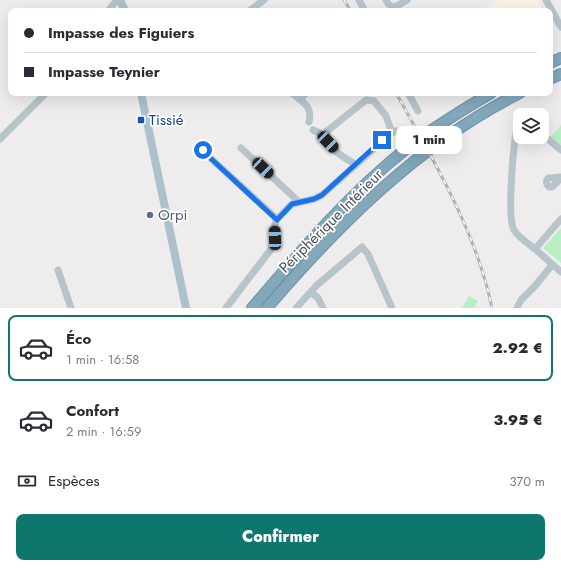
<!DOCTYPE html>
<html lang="fr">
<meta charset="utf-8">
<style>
:root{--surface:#fff;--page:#f7f7f7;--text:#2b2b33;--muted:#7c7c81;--line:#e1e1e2;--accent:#0f766e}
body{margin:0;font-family:Jost,sans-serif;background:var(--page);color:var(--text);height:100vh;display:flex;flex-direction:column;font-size:15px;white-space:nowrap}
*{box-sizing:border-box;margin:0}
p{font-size:13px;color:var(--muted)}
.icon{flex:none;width:22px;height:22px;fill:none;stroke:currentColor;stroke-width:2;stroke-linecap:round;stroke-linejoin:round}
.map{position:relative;height:308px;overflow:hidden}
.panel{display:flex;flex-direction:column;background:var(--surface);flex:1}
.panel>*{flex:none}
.guide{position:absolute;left:8px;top:8px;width:545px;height:88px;border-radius:8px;box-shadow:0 4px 16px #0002;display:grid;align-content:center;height:88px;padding:0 16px;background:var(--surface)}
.buttons{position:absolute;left:513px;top:108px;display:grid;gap:8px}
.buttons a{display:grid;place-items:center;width:36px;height:36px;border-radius:8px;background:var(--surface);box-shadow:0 4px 16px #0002;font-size:20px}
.end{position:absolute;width:18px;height:18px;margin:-9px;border:5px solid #1a73e8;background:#fff;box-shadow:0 0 0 2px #fff}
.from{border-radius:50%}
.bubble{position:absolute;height:28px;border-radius:8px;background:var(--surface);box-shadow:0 4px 16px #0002;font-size:13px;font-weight:800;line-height:28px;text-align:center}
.car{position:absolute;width:12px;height:24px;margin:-12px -6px;border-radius:5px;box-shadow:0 0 3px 1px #0007;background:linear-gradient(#222 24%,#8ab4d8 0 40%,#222 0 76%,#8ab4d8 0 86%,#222 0)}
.guide b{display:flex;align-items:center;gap:14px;height:38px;font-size:15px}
.guide b+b{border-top:1px solid var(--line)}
.guide i{width:10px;height:10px;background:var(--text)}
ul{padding:7px 0 0;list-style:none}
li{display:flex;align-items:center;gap:12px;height:66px;margin:0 8px 6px;padding:0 8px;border:2px solid transparent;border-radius:8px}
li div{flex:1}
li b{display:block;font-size:15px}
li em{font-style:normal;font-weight:800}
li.on{border-color:var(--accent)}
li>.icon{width:36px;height:36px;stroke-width:1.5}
.pay{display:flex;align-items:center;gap:10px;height:44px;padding:0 16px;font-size:15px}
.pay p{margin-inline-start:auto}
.button{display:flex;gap:8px;margin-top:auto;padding:8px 16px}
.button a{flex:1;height:46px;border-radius:8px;background:var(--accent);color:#fff;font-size:16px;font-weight:800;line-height:46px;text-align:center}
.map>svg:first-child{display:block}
.commercial{fill:#fbf1e4}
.green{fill:#b9eec5}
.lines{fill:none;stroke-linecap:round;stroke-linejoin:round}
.highway-casing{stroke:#6e93a8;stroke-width:12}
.minor{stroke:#b7c4ca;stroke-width:7}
.major{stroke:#abc1cc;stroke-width:8}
.highway{stroke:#83a8bc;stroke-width:10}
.rail-casing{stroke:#aeb3b7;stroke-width:3}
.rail{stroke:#fff;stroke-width:1.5;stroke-dasharray:4.5;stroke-linecap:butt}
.route{stroke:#1a73e8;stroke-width:5}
.transit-dot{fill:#1a4fb4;stroke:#fff;stroke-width:1.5}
.service-dot{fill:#5c6f8a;stroke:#fff;stroke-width:1.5}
.labels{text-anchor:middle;stroke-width:3.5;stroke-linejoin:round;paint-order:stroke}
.transit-label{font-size:15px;fill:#164399;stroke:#fff;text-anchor:start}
.service-label{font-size:15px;fill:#4e5e75;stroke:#fff;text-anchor:start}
.street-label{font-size:15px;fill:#45535a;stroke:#fff}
</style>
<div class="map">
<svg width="561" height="308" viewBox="0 0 561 308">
<rect width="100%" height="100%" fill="#efeced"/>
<path class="commercial" d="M499,0H538L544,11H478Z"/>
<path class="green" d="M561,125V146L551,137Z
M561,228V263L543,248Z
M469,296L478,301L474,308H462Z"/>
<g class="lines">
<defs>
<path id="highway" d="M550,63L561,58
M550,79L561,74
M252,308C300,252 348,195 407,148C433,128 462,110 491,93
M267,308C339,224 420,143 520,93"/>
</defs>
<use href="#highway" class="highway-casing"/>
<path class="minor" d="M359,0L365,11
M386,0L389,5L393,7L397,6L407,0
M546,0L561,27
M108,11L117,0L121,1
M249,11L264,0
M292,93C303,102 313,107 309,122
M408,93L418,111
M300,100L306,93
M520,125L516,133L515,139C513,155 507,219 514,230C518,237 529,244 535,249L561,219
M313,130L326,136
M542,134L561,150
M0,139L46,93
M202,144L203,150L206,154L277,219
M241,148L299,202
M355,164C344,158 323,146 327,131L366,100L374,101L386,116L392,133
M561,177L548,178C545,182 546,184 549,187H552L561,178
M535,249L561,272
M58,270L71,308
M311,292L318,298L323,308
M226,308L272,248L275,243V224L277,219L292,204L314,199L322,195L392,133L396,131
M296,308L317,285L362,247L368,254L392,308
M517,308L521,300L535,286L552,265"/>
<path class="major" d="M120,0L125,11
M141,93L186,308"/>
<use href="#highway" class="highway"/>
<defs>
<path id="rail" d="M344,0L351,11
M396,93C434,161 476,231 492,308"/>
</defs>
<use href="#rail" class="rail-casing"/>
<use href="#rail" class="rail"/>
</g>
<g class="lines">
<path class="route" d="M203,150L206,154L277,220L292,204L314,199L322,195L382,140"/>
</g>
<rect class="transit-dot" x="137" y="116" width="8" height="8" rx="2"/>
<circle class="service-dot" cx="150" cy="215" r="4"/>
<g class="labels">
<g class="transit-label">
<text x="149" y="125">Tissié</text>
</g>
<g class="service-label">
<text x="158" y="220">Orpi</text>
</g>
<g class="street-label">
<text transform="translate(331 221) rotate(-45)" y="5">Périphérique Intérieur</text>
</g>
</g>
</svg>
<div class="buttons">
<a><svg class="icon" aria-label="layers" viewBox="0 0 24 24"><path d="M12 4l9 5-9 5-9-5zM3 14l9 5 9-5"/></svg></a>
</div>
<i class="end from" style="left:203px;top:150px"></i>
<i class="end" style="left:382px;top:140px"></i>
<div class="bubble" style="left:396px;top:126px;width:66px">1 min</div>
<i class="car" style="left:328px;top:142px;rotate:136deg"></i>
<i class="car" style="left:263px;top:168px;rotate:133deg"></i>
<i class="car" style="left:275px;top:238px;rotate:358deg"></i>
<div class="guide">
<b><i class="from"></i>Impasse des Figuiers</b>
<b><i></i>Impasse Teynier</b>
</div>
</div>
<section class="panel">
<ul>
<li class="on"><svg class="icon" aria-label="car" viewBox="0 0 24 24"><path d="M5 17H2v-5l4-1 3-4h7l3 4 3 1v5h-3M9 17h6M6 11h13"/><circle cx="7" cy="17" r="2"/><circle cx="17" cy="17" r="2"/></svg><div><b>Éco</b><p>1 min · 16:58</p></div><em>2.92 €</em></li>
<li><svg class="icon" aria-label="car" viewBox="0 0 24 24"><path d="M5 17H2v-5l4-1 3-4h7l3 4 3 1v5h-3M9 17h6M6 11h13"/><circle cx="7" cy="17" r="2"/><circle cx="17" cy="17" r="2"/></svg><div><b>Confort</b><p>2 min · 16:59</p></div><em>3.95 €</em></li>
</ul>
<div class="pay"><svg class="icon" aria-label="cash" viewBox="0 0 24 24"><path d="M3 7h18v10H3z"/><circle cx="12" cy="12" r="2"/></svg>Espèces<p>370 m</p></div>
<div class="button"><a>Confirmer</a></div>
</section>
